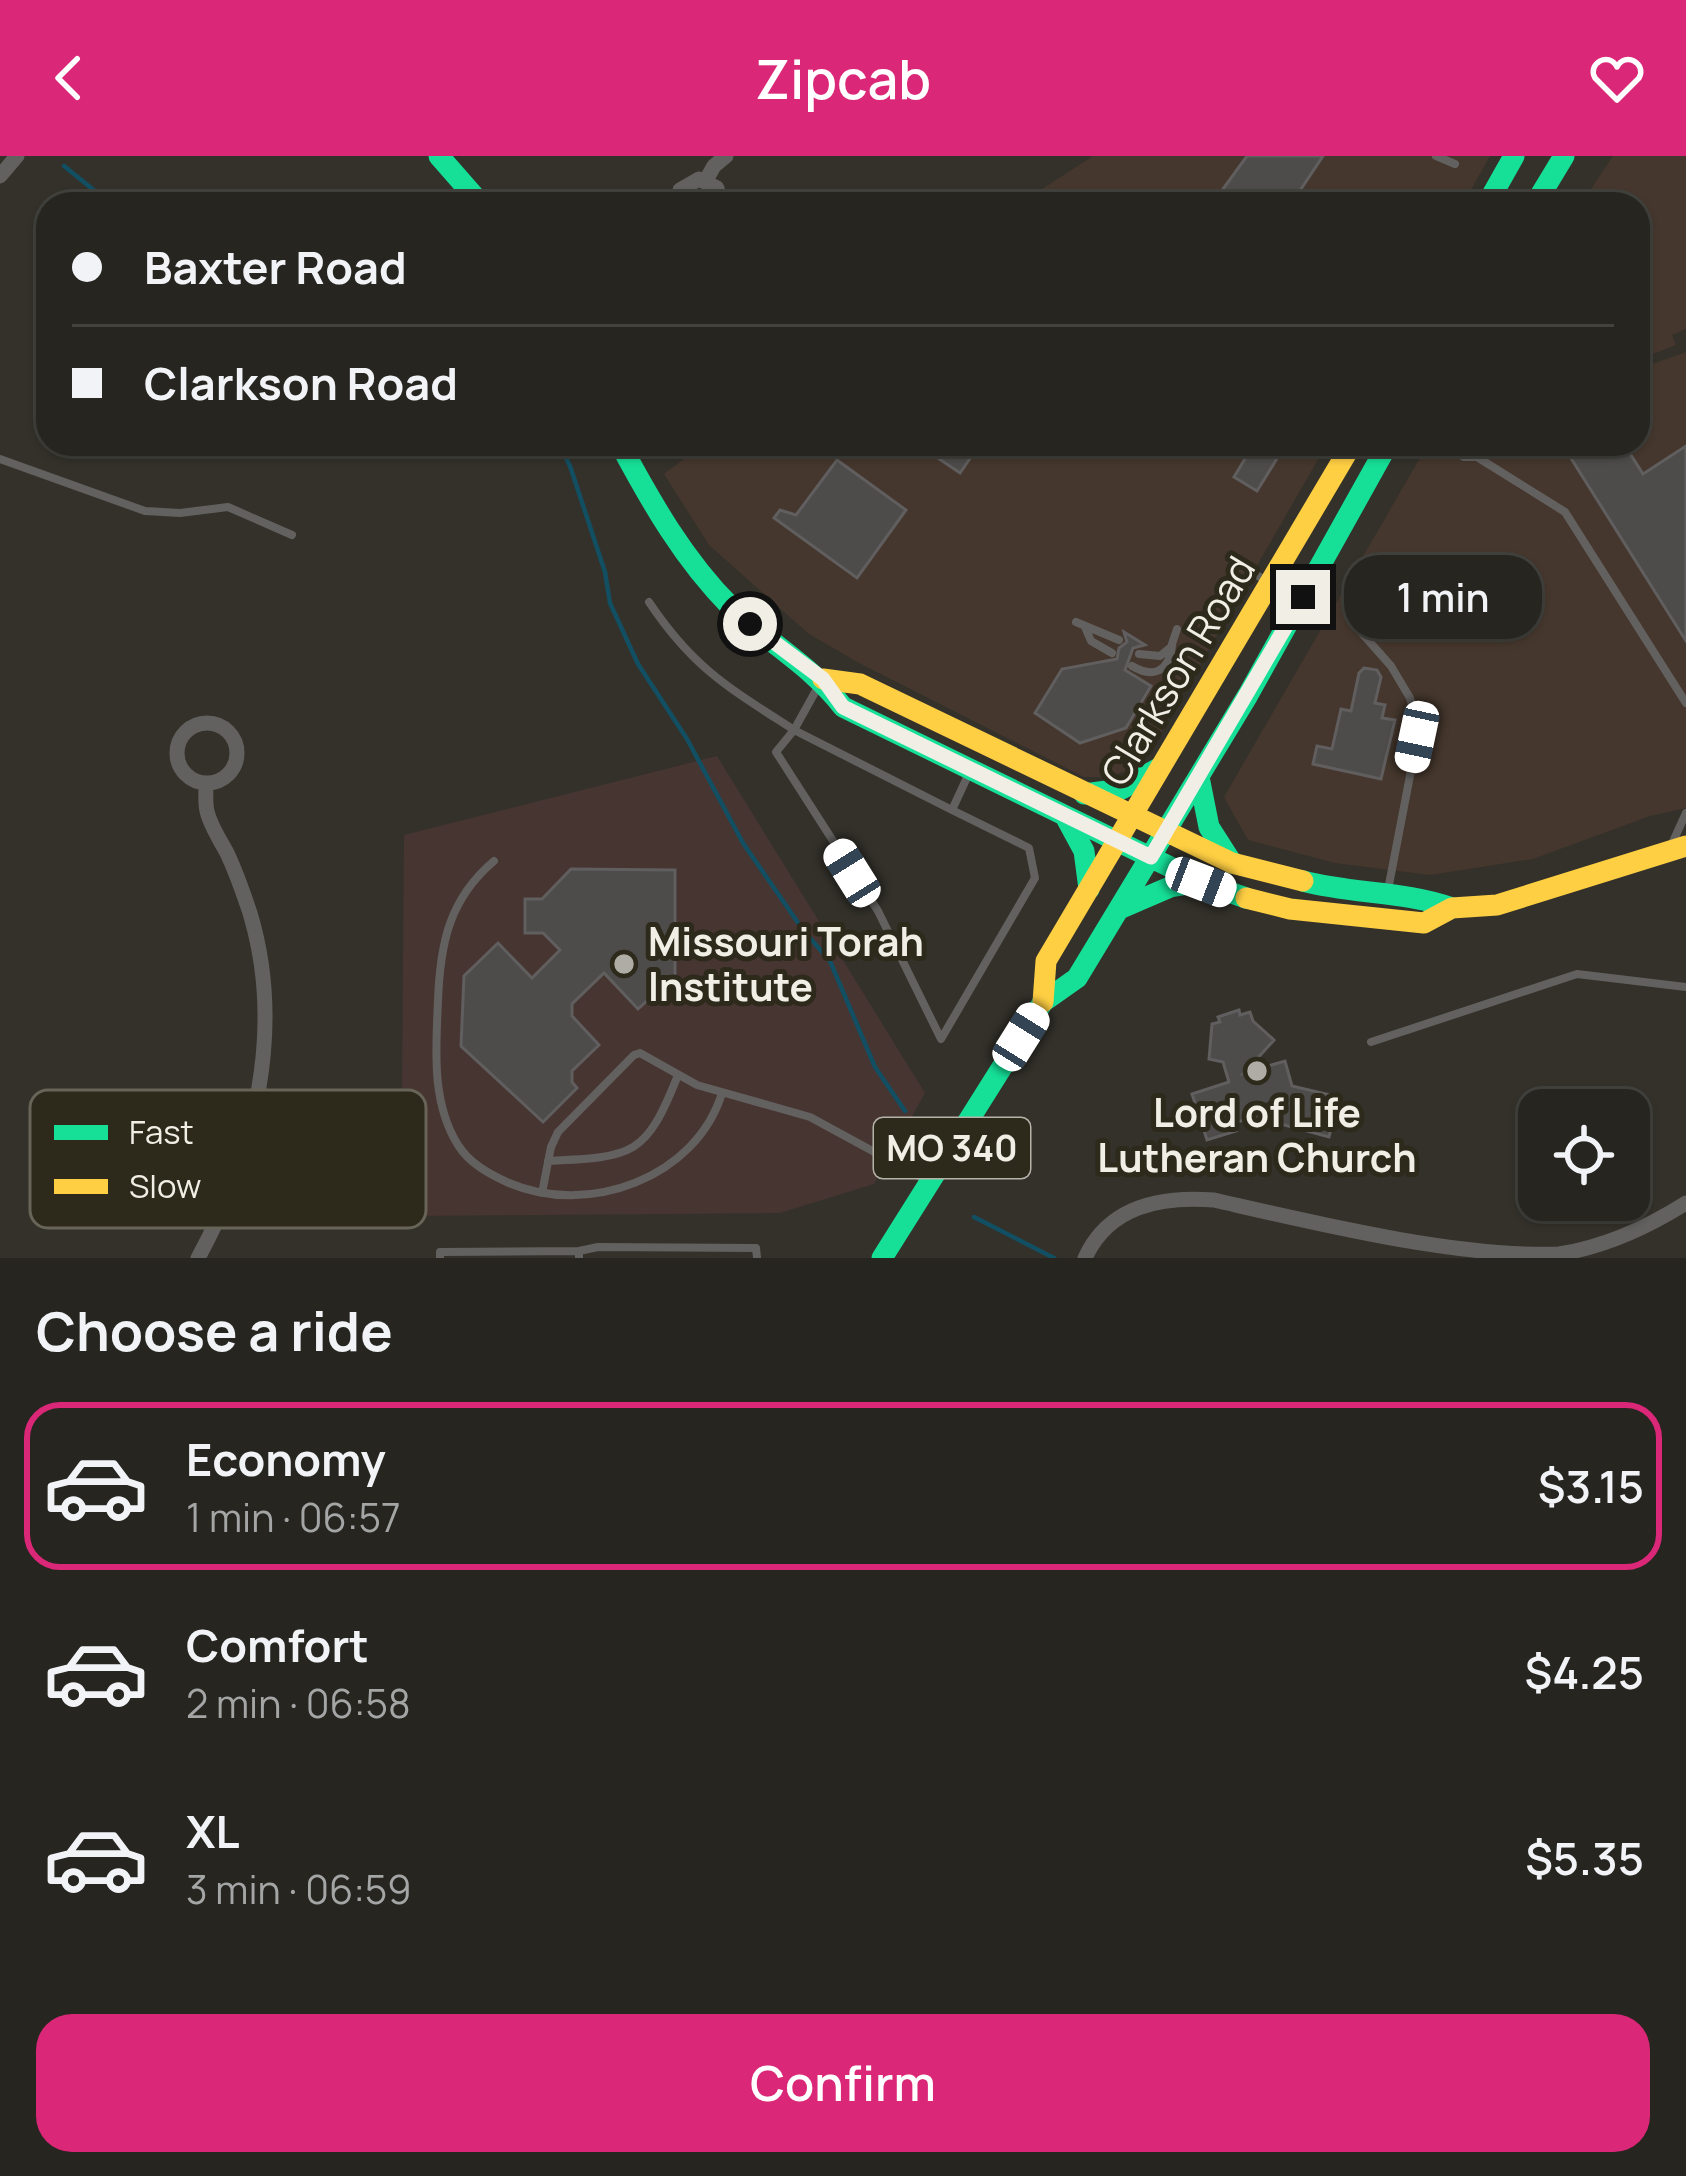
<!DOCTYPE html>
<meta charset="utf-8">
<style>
:root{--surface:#262520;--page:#32312d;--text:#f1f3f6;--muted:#a4a5a5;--line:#42423e;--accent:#db2777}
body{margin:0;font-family:Manrope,sans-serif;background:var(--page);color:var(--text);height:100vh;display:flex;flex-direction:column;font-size:45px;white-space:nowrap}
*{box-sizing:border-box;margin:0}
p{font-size:39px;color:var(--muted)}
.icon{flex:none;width:66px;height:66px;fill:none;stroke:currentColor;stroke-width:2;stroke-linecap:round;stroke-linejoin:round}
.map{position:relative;height:1102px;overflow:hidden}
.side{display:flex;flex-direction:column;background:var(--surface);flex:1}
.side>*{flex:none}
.hud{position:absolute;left:36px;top:36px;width:1614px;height:264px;border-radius:36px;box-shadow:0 3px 9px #0004,0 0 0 3px var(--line);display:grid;align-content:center;height:264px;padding:0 36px;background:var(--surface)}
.fabs{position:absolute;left:1518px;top:933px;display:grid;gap:24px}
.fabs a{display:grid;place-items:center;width:132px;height:132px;border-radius:24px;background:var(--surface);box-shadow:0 3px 9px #0004,0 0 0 3px var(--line);font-size:60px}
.end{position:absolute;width:54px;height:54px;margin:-27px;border:15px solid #f0eee5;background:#111;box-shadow:0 0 0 6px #111}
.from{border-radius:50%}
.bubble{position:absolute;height:84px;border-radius:36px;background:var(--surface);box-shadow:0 3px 9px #0004,0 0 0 3px var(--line);font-size:39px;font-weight:600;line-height:84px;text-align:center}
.car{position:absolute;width:36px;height:72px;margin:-36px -18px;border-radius:15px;box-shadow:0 0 9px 3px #0007;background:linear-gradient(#fff 24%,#345 0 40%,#fff 0 76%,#345 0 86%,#fff 0)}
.hud b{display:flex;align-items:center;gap:42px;height:114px;font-size:45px}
.hud b+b{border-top:3px solid var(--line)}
.hud i{width:30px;height:30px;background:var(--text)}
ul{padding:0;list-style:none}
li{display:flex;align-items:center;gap:36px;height:168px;margin:0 24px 18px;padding:0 12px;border:6px solid transparent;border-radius:36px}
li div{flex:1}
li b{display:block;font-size:45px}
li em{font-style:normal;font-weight:600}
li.current{border-color:var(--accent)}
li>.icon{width:108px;height:108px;stroke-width:1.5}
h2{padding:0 36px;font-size:54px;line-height:144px}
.action{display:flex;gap:24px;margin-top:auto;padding:24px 36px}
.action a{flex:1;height:138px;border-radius:36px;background:var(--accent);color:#fff;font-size:48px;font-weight:600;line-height:138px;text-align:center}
header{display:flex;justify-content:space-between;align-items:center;height:156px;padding:0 36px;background:var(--accent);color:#fff;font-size:54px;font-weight:600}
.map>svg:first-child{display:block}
.commercial{fill:#45372d}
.education{fill:#473532}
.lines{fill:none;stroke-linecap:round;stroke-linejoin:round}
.stream{stroke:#134f62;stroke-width:4.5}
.building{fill:#4d4c4a;stroke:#605e5e;stroke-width:3}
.lane{stroke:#63615f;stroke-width:8}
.street{stroke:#63615f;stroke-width:15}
.fast{stroke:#16e098;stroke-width:21}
.slow{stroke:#ffcf43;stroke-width:21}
.route{stroke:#f0eee5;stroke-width:15}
.poi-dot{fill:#aeaca4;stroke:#2d2a1c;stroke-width:4.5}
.labels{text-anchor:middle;stroke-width:10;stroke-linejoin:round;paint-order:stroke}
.shield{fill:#2d2a1c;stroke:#b6b3a9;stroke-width:3}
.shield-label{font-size:36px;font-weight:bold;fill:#f0eee5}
.street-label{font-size:39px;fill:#f0eee5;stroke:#2d2a1c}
.poi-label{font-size:39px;font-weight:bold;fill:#f0eee5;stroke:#2d2a1c;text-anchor:start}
.key{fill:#2d2a1c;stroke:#686558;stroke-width:3}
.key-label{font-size:33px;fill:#f0eee5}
</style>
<header><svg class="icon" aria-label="back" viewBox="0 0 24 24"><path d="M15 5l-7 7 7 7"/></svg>Zipcab<svg class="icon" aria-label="heart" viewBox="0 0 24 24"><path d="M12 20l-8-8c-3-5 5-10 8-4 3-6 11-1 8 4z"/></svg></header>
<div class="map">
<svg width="1686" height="1102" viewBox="0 0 1686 1102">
<rect width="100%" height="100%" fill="#33312a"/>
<path class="commercial" d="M1093,0H1490L1463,48H1019Z
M1613,0H1686V173L1672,179L1676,189L1638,204V93L1653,127L1638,86V48H1581Z
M1686,196V652L1650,660L1533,703L1430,719L1335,707L1248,684L1224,641L1428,288H1638V213Z
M703,288H1327L1149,597L1129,614L1108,621H1084L859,507L809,478L709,389L664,318Z"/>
<path class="education" d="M717,600L925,937L874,1028L780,1057L401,1060L404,679Z"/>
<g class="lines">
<path class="stream" d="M64,10L111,48
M553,288L563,296L570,310L605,416L610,447L638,508L687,583L743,687L803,774L830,805L875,911L905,955
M974,1061L1054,1102"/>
</g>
<path class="building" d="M1247,0H1323L1291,48H1212Z
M917,288H980L960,317Z
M1254,288H1286L1257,335L1234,321Z
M1562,288H1624L1643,318L1686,290V485Z
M837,304L906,354L857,422L774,362L780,354L796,359Z
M1124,476L1145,489L1133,492L1125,514L1151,530L1126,572L1080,587L1035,557L1062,513L1117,503L1119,492L1127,486Z
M1364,512L1377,514L1381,521L1375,547L1385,549L1382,562L1395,564L1381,623L1313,608L1317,590L1332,593L1341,553L1351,555L1359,517Z
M571,713L675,714V819L638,853L604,817L572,848V860L599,889L572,915V926L577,932L543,966L461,890L464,820L498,787L532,822L560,794L543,777H525V743H542Z
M1239,854L1240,859L1250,856L1253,865L1274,884L1244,917L1285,905L1292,930L1339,941L1329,981L1254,961L1234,967L1236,975L1207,984L1192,938L1229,926L1223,906L1209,903L1212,868L1220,866L1218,861Z"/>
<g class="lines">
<path class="lane" d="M1436,0L1455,8
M1442,288L1464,301H1476
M1464,288L1477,301L1565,356L1686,547
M0,303L145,355L180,357L228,351L292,379
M1230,403L1270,427
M649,446C693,512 729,532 794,574L776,596L878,755L941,883L1035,722L1029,692L952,654L970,615
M1076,466L1119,484
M1085,471L1091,485L1112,497
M1360,475L1391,510L1410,542L1419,573L1387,739
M1139,498L1160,500L1171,491L1177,473
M1132,510C1154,523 1169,515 1172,490
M819,529L794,574L952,654
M1671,690L1686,657
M494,705C449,743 440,788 438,845C436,892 431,946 458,989C469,1007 489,1018 509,1027C588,1061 696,1022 722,937
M1371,886L1577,818L1686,831
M548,1005C634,1001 646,1000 678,919
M542,1037L551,991L558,976L634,899L640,897L697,929L810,961L924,1023
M579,1095L598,1091L756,1092L757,1102
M440,1102V1096L579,1095V1102"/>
<path class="street" d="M0,20L17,0
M706,24L714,10L726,0
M678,48L680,34L699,23L717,32L720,48
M177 597a30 30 0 1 1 60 0a30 30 0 1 1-60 0Z
M198,1102C255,998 285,873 250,757C243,736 236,716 227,697C220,684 210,669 207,655C205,647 206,636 206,628
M1085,1102C1109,1049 1162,1040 1214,1044C1315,1067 1458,1102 1559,1098C1604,1091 1648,1071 1686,1047"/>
<path class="fast" d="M439,0L481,48
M1487,48L1514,0
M1535,48L1564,0
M620,288C651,346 684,404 731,451C767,486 812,510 843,551L1201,726L1246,742
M1199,621L1209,671L1232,707
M1084,638L1122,633L1157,613
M1065,660L1084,695L1089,733
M1303,725C1352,738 1404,735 1452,752
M1119,753L1170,731L1201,726
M882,1102L1043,846L1077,822L1248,539L1388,288"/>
<path class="slow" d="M823,523L860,528L1232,707L1303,725
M1246,742L1290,753L1424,767L1452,752L1497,749L1686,690
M1043,846L1046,805L1352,288"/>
</g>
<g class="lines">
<path class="route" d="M750,468L823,523L843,551L1151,701L1303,441"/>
</g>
<g class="poi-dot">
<circle cx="624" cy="808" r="12"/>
<circle cx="1257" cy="915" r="12"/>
</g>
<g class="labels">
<rect class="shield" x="874" y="962" width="156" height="60" rx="9"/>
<g class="shield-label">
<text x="952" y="1005">MO 340</text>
</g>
<g class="street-label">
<text transform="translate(1178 515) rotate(-59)" y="14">Clarkson Road</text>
</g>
<g class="poi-label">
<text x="648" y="800">Missouri Torah<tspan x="648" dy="45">Institute</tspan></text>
<text x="1257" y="971" text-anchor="middle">Lord of Life<tspan x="1257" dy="45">Lutheran Church</tspan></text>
</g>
</g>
<rect x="30" y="934" width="396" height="138" rx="18" class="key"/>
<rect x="54" y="969" width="54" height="15" fill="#16e098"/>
<rect x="54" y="1023" width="54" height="15" fill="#ffcf43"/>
<g class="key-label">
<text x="129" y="988">Fast</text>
<text x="129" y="1042">Slow</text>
</g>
</svg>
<div class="fabs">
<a><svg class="icon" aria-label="locate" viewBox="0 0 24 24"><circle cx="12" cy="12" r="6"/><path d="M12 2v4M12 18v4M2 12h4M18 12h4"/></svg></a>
</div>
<i class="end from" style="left:750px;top:468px"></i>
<i class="end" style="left:1303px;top:441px"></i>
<div class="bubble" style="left:1344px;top:399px;width:198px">1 min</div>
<i class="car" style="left:1417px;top:581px;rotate:192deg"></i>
<i class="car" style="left:852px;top:717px;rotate:328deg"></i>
<i class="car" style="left:1201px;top:726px;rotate:111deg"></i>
<i class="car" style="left:1021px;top:881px;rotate:32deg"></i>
<div class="hud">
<b><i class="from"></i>Baxter Road</b>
<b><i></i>Clarkson Road</b>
</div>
</div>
<section class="side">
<h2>Choose a ride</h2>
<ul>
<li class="current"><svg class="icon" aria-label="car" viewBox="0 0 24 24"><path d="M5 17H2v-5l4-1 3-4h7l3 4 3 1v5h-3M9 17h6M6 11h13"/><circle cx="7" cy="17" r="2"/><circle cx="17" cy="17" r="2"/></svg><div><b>Economy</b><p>1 min · 06:57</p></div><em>$3.15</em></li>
<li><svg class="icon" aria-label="car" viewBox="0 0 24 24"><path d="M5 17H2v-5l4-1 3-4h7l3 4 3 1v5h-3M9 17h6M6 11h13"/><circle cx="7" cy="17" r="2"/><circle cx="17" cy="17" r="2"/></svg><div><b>Comfort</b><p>2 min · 06:58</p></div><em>$4.25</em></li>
<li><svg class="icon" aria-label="car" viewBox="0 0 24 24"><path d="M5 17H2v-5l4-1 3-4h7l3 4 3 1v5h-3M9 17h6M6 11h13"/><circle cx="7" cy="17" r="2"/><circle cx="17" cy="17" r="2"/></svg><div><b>XL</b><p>3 min · 06:59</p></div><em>$5.35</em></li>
</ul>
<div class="action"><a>Confirm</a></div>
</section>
